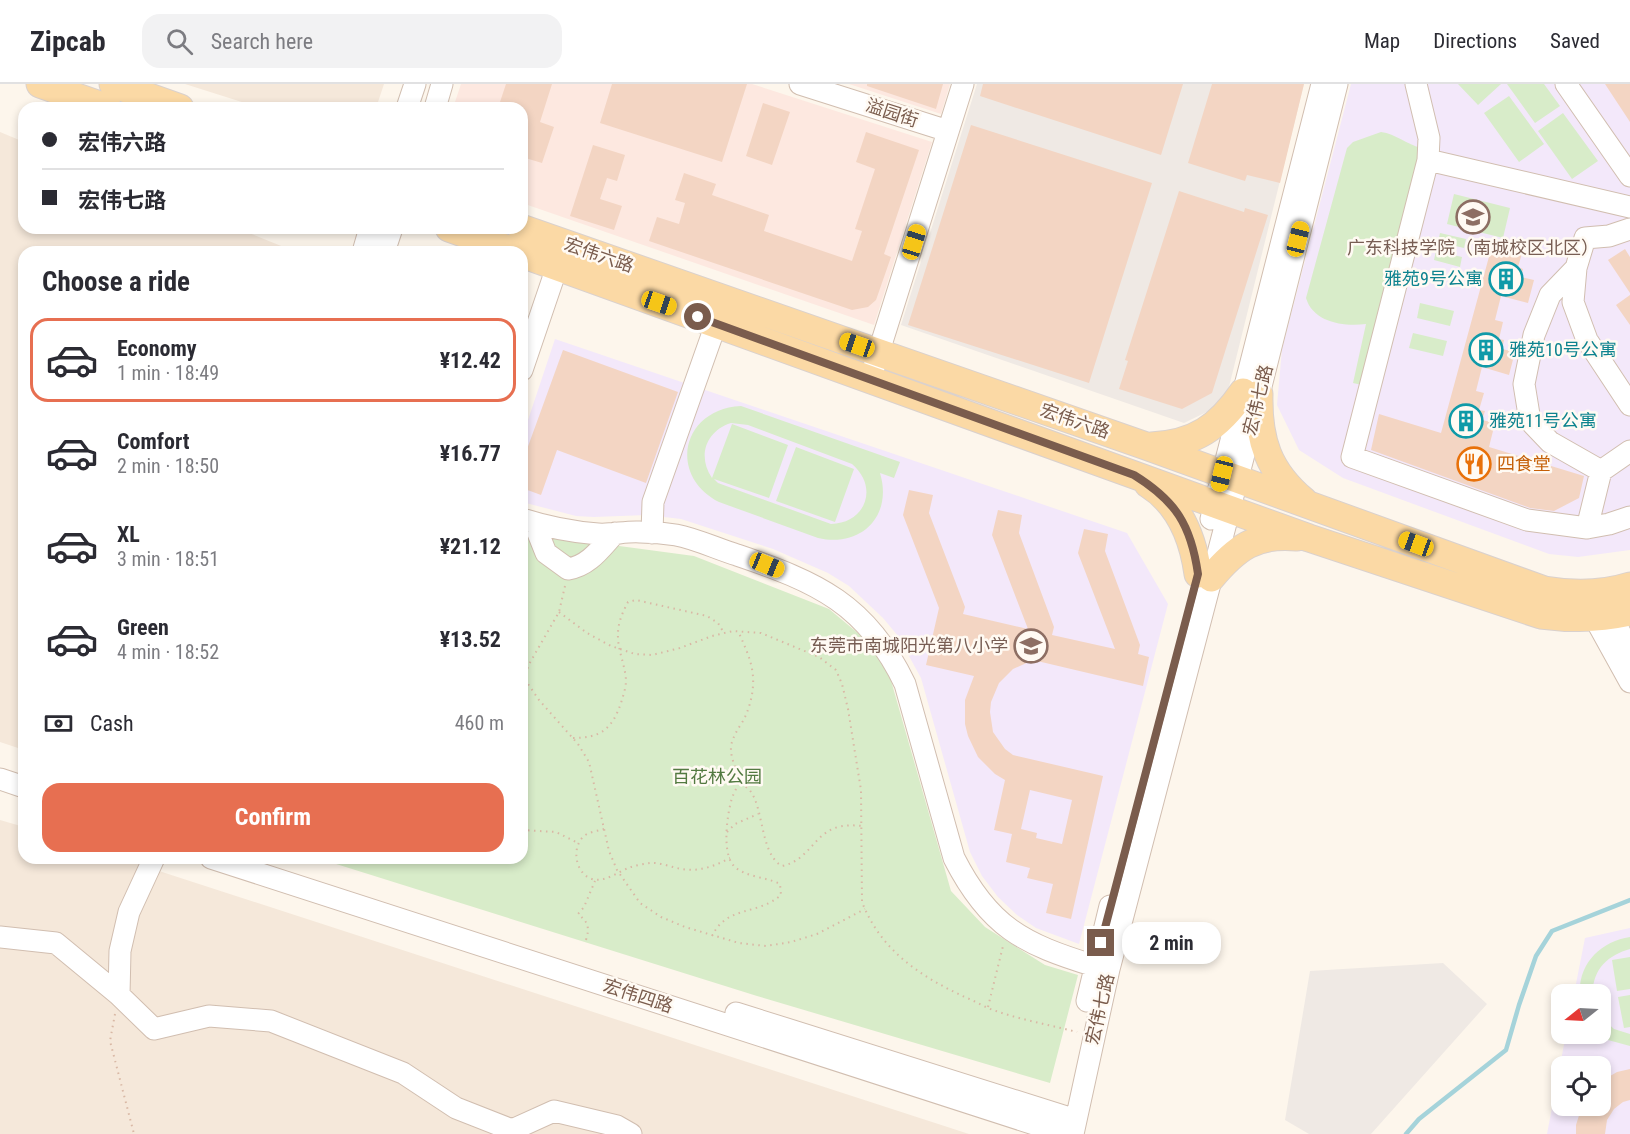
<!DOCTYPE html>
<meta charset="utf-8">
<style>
:root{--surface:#fff;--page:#f2f2f3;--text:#2b2b33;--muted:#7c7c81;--line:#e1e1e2;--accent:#e76f51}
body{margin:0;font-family:"Roboto Condensed","Noto Sans SC",sans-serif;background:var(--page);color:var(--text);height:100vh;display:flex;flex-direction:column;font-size:22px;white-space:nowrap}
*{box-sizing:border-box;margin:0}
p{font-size:20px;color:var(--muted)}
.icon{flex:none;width:33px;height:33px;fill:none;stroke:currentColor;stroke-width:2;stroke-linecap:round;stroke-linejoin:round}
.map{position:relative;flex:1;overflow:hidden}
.details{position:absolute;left:18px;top:162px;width:510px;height:618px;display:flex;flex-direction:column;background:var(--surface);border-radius:18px;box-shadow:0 3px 9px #0003}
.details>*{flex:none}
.banner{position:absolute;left:18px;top:18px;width:510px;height:132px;border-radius:18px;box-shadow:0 3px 9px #0003;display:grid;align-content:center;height:132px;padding:0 24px;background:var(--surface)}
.needle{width:39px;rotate:252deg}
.fabs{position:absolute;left:1551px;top:900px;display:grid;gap:12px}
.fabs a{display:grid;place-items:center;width:60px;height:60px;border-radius:12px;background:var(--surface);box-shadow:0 3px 9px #0003;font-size:30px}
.end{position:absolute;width:27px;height:27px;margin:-14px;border:8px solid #7a5c4d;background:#fff;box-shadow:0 0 0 3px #fff}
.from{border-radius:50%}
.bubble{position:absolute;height:42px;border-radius:18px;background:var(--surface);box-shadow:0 3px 9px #0003;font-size:20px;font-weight:700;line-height:42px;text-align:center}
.car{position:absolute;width:18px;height:36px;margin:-18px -9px;border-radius:8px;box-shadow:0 0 4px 2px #0007;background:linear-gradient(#f5c518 24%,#345 0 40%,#f5c518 0 76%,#345 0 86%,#f5c518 0)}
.banner b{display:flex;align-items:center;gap:21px;height:57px;font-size:22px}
.banner b+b{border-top:2px solid var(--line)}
.banner i{width:15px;height:15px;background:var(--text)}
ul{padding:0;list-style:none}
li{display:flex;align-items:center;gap:18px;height:84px;margin:0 12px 9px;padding:0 12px;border:3px solid transparent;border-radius:18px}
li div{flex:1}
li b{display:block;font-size:22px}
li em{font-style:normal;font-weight:700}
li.active{border-color:var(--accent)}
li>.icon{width:54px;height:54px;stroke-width:1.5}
h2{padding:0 24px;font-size:27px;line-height:72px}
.pay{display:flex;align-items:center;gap:15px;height:66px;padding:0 24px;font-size:22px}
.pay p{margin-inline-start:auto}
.cta{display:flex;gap:12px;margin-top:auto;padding:12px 24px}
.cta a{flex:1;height:69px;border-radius:18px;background:var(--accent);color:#fff;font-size:24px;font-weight:700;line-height:69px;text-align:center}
header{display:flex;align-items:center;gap:36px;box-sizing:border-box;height:84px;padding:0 30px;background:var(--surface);border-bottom:2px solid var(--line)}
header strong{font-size:28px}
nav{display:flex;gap:33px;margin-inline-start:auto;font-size:21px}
.search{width:420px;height:54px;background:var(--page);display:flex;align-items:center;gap:15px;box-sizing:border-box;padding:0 21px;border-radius:18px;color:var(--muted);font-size:22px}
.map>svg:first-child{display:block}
.residential{fill:#f5e8da}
.commercial{fill:#fde8e0}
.industrial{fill:#efe9e4}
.education{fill:#f3e8fa;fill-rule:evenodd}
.green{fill:#d8ecc9;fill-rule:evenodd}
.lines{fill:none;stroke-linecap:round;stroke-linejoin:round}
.stream{stroke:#a5d3da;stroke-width:4.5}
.building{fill:#f3d5c3;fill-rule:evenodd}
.minor-casing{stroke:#d1beb0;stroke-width:23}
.major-casing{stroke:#dad1cd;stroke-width:29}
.path{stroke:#d9b8a5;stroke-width:2;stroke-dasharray:1.5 4.5;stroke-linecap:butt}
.minor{stroke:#fff;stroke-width:21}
.major{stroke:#fbd9a5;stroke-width:27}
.route{stroke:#7a5c4d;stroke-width:8}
.labels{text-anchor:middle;stroke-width:5;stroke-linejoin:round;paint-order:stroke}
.street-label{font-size:18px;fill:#7a5c4d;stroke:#fffaf3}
.education-label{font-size:18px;fill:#785e54;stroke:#fffaf3}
.culture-label{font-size:18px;fill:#0d838f;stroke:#fffaf3;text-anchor:start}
.food-label{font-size:18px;fill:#c56008;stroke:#fffaf3;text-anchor:start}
.park-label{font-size:18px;fill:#537a41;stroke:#fffaf3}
</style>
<header>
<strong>Zipcab</strong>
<div class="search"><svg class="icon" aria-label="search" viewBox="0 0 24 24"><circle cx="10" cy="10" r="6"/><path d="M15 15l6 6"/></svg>Search here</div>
<nav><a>Map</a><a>Directions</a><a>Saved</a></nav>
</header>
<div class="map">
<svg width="1630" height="1050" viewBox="0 0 1630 1050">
<rect width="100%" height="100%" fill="#fdf6ec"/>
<path class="residential" d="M185,0H384L376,24H261Z
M0,48L24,58V144H237L296,168H24V666L0,658Z
M0,736L24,743V774H119L969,1050H0Z"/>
<path class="commercial" d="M461,0H752L932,58L874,241L522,119V24H453Z
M849,0H950L941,30Z"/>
<path class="industrial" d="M977,0H1304L1225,319L1184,339L901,241Z
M1443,879L1487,920L1371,1050H1309L1285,1036L1310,887Z"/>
<path class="education" d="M1351,0H1630V466L1578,473L1549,470L1343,394L1299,366L1277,321L1282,265Z
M555,255L1127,449L1168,520L1079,860L1036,844L1017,831L998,813L982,792L970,768L921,594L898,552L883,534L849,502L828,489L773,465L681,435L647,431L594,433L576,432L522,418V354Z
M1630,844V1050H1547L1566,950H1600V910H1574L1585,854ZM1562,982H1600V1022H1562Z"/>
<path class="green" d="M1458,0H1501L1478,21Z
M1507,0H1544L1560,22L1535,39Z
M1509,12L1544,60L1519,78L1484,29Z
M1563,29L1598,77L1572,95L1538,47Z
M1381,48C1396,50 1406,60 1421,64L1362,301L1353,299L1366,240C1343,243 1313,238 1306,214L1347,64L1353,58Z
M1454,110L1510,124L1503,154L1447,140Z
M1440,149L1466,155L1464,164L1438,158Z
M1436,167L1462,173L1460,183L1434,176Z
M1420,219L1454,227L1450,242L1417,234Z
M1413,249L1447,257L1443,272L1409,264Z
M741,322L900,378L894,394L880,389C893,432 861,464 818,454L719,418C667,391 682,325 741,322ZM731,339L748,341L852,380C879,403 866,439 831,440L718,399L714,395L769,414L788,361L732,340L712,394C697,372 706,347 731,339Z
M796,363L854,385L835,438L776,417Z
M522,449L694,472L829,525L865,555L888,586L951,807L985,843L1045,881L1078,891L1050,999L757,912L317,774H522Z
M1630,853V865C1608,871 1592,886 1593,910H1580C1578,880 1601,857 1630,853Z
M1630,873V905L1617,907L1612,876Z
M1630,911V943L1624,944L1618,913Z
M1601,933L1614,945L1630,950V962L1608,956L1599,950Z"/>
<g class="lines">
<path class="stream" d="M1406,1050L1419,1035L1506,966L1519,921L1536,872L1552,847L1630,816"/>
</g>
<path class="building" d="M506,0H552L540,38L554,43L542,79L522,73V24H498Z
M612,0H747L722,78L600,39Z
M867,0H943L936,25L867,2Z
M983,0H1183L1161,71L980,12Z
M1212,0H1304L1280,99L1247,91L1245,97L1188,79Z
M1605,0H1630V38Z
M763,19L790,28L772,81L746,72Z
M971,41L1152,99L1089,299L908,241Z
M866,48L919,66L884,170L891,173L876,216L868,223L852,226L649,157L657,133L679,140L685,119L675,116L684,89L716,100L712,111L769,131L764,147L852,177L862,147L855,145L875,85L856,78Z
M593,61L625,71L617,97L607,94L600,115L622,122L614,146L570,132Z
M1179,107L1244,128L1245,124L1268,131L1212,309L1182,325L1119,305L1128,277L1125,276Z
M1493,158L1523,166L1518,183L1523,185L1521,193L1534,196L1528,219L1501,212L1495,236L1503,238L1499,255L1504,256L1502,265L1515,268L1509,291L1482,283L1476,307L1484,309L1479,326L1485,327L1482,336L1495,339L1489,363L1584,392L1579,414L1554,427L1530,424L1371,366L1379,330L1441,349Z
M1625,165L1630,173V209L1608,176Z
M1630,211V241L1616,221Z
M563,266L678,308L646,399L557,366L541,411L522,404V379Z
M909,406L933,411L929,429L965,523L963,530L1028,545L992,451L998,426L1022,431L1019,449L1054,543L1052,551L1115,565L1078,469L1084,445L1108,450L1105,467L1140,561L1138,570L1149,573L1143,602L1033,576L1013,585L999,599L991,618L990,628L993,648L1005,665L1013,671L1103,692L1071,835L1046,829L1053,800L1027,794L1030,784L1006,778L1012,750L994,746L1005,696L995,690L978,673L968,652L965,640V616L974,592L926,581L939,524L903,431ZM1030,706L1072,716L1062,760L1036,754L1037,749L1021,745Z
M1630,985V1016L1623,1018L1614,1025L1607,1036L1605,1050H1576V1041L1582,1022H1600V998L1617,988Z"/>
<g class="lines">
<defs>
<path id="minor" d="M800,0L948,47
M1416,0L1429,54L1428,76L1352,373L1527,436L1587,444L1609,440L1630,433
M1566,0L1630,92
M407,24L415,0
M435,24L442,0
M1428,76L1630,123
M1630,145L1609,152L1585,154L1576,184L1573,218L1587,256L1630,321
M363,168L370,144
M384,168L392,144
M1576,184L1550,211L1534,251L1524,300L1530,337L1550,358L1601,387L1587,444
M874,283L963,0
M522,286L557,183
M1601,387L1630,367
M522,435C547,443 572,448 598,450C612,451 626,447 640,448C651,448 664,449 676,451C697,455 717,465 737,471C817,498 867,520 905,600L954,774C989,843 1023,860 1095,882
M1211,435L1322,0
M534,439L546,469L568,485C589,482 601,464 615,449
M652,449L653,418L716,240
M1605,520L1630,567
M1588,522L1630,598
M0,695L24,703
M154,774L129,828L120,867L119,911L154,945L209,932L271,937L403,989L456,1024L512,1046L554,1027L617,1042L631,1050
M211,774L1065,1050
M0,853L56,859L119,911
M1087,917L1110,822
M736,929L1076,1036
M1073,1050L1109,885L1243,374L1337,0"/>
<path id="major" d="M40,0L108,24
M113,0L180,24
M449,144L516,168
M521,144L1146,362L1544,506C1574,511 1601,511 1630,502
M522,170L1309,454L1541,531C1572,535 1600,535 1630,528
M1259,310C1258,356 1268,387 1304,417
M1151,362C1195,360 1219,343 1243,308
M1148,400C1180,420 1193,454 1198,490
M1211,494C1236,464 1256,449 1297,453"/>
</defs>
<use href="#minor" class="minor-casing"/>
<use href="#major" class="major-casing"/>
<path class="path" d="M565,502L559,528L528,582L526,597L539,616L578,660L589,678L609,767L617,786L640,819L661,833L685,843L739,859L766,862L791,858L817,850L865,825
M559,528L587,549L611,562L635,570L652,571L680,564L712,552L733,547L761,549L819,573L836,586L842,600L848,625L861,706L862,818C881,867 921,893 967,914C977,918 986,924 996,927C1022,936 1050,941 1077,948
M573,654C601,654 612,645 621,619C623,612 626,604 626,596C625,580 617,565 618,549C618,539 623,527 628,518L636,516L707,532L718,539L724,549
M740,701C766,704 756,768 782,782C810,776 813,750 838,743C846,741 854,741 862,742
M604,745C597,747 588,748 583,753C571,765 576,790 592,795C605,799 619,787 631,783C637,781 644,780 650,779C658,778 668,782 677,784C696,789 713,783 730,774
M522,746L556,748L578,759
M727,748L735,740L758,730
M712,852C727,821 757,832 781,811L780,800C767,793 743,793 733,781C722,767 727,731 732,714C734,708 738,703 738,697C738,685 730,676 731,662C733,652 738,645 743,637C750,624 754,607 753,593C752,577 745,563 739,549
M586,856C590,843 588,838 578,830L584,823L595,797
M988,923L1003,862
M115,930L110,957L134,1050"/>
<use href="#minor" class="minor"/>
<use href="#major" class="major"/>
</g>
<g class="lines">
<path class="route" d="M698,233L1134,391C1176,417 1191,441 1198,490L1101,859"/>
</g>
<defs>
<symbol id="university-ring" viewBox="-11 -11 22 22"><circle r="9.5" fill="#fffaf3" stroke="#8d6e63" stroke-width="1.5"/><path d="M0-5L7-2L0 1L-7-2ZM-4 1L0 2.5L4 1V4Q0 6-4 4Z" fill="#8d6e63"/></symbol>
<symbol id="building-ring" viewBox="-11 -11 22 22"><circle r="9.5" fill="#fffaf3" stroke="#0f9aa8" stroke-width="1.5"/><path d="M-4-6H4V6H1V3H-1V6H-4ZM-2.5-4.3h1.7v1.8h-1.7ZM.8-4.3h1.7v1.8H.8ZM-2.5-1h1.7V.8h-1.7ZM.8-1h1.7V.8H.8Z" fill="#0f9aa8"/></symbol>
<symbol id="restaurant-ring" viewBox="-11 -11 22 22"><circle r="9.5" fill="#fffaf3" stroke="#e8710a" stroke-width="1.5"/><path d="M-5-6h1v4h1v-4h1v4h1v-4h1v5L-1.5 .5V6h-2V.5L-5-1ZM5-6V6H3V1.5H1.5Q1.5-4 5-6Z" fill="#e8710a"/></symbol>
<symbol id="school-ring" viewBox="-11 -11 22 22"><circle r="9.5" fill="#fffaf3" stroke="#8d6e63" stroke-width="1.5"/><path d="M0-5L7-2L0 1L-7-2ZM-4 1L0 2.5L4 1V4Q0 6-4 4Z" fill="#8d6e63"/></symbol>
</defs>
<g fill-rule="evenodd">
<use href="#university-ring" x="1454" y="114" width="38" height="38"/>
<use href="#building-ring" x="1487" y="176" width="38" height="38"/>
<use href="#building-ring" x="1467" y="247" width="38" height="38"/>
<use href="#building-ring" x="1447" y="318" width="38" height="38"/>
<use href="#restaurant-ring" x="1455" y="361" width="38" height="38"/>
<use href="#school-ring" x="1012" y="543" width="38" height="38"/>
</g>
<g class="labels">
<g class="street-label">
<text transform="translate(892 29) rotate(18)" y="6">溢园街</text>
<text transform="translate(599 171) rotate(19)" y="6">宏伟六路</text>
<text transform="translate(1258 316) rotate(-76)" y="6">宏伟七路</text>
<text transform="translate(1075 337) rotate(19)" y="6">宏伟六路</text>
<text transform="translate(638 912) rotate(18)" y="6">宏伟四路</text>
<text transform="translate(1100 925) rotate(-77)" y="6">宏伟七路</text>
</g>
<g class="education-label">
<text x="1473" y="170">广东科技学院（南城校区北区）</text>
<text x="1008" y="568" text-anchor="end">东莞市南城阳光第八小学</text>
</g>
<g class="culture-label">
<text x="1483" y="201" text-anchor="end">雅苑9号公寓</text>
<text x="1509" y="272">雅苑10号公寓</text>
<text x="1489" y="343">雅苑11号公寓</text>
</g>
<g class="food-label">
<text x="1497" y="386">四食堂</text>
</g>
<g class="park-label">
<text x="717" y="699">百花林公园</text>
</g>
</g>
</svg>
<div class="fabs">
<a><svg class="needle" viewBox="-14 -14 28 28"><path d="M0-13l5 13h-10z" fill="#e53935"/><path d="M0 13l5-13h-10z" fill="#7c7c81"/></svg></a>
<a><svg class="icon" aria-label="locate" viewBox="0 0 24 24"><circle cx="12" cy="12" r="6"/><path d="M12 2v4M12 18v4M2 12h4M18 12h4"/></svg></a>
</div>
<i class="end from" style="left:698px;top:233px"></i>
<i class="end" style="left:1101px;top:859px"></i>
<div class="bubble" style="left:1122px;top:838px;width:99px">2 min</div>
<i class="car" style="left:1298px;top:155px;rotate:14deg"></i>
<i class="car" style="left:914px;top:158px;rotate:17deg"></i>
<i class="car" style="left:659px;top:219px;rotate:109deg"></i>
<i class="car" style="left:857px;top:261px;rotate:289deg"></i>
<i class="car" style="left:1222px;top:390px;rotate:194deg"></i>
<i class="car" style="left:1416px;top:460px;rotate:290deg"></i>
<i class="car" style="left:767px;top:481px;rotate:112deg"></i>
<div class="banner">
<b><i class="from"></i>宏伟六路</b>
<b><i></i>宏伟七路</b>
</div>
<section class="details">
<h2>Choose a ride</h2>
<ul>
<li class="active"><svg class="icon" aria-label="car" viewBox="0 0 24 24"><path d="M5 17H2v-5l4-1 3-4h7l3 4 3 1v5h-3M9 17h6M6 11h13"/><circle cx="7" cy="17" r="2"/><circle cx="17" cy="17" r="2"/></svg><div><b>Economy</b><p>1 min · 18:49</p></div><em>¥12.42</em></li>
<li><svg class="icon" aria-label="car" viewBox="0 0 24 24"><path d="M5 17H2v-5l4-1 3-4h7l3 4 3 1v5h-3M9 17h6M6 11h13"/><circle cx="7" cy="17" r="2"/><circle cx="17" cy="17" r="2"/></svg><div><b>Comfort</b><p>2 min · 18:50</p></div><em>¥16.77</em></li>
<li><svg class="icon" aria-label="car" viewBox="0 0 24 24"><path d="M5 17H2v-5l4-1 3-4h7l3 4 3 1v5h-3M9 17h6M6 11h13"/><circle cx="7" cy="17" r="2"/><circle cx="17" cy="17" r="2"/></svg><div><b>XL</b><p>3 min · 18:51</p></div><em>¥21.12</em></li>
<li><svg class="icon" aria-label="car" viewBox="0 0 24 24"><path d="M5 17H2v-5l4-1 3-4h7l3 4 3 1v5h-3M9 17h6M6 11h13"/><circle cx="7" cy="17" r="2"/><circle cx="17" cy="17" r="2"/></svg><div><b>Green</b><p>4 min · 18:52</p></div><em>¥13.52</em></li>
</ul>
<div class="pay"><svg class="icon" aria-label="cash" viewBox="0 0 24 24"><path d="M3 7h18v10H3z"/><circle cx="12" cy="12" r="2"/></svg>Cash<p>460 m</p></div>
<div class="cta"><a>Confirm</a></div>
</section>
</div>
